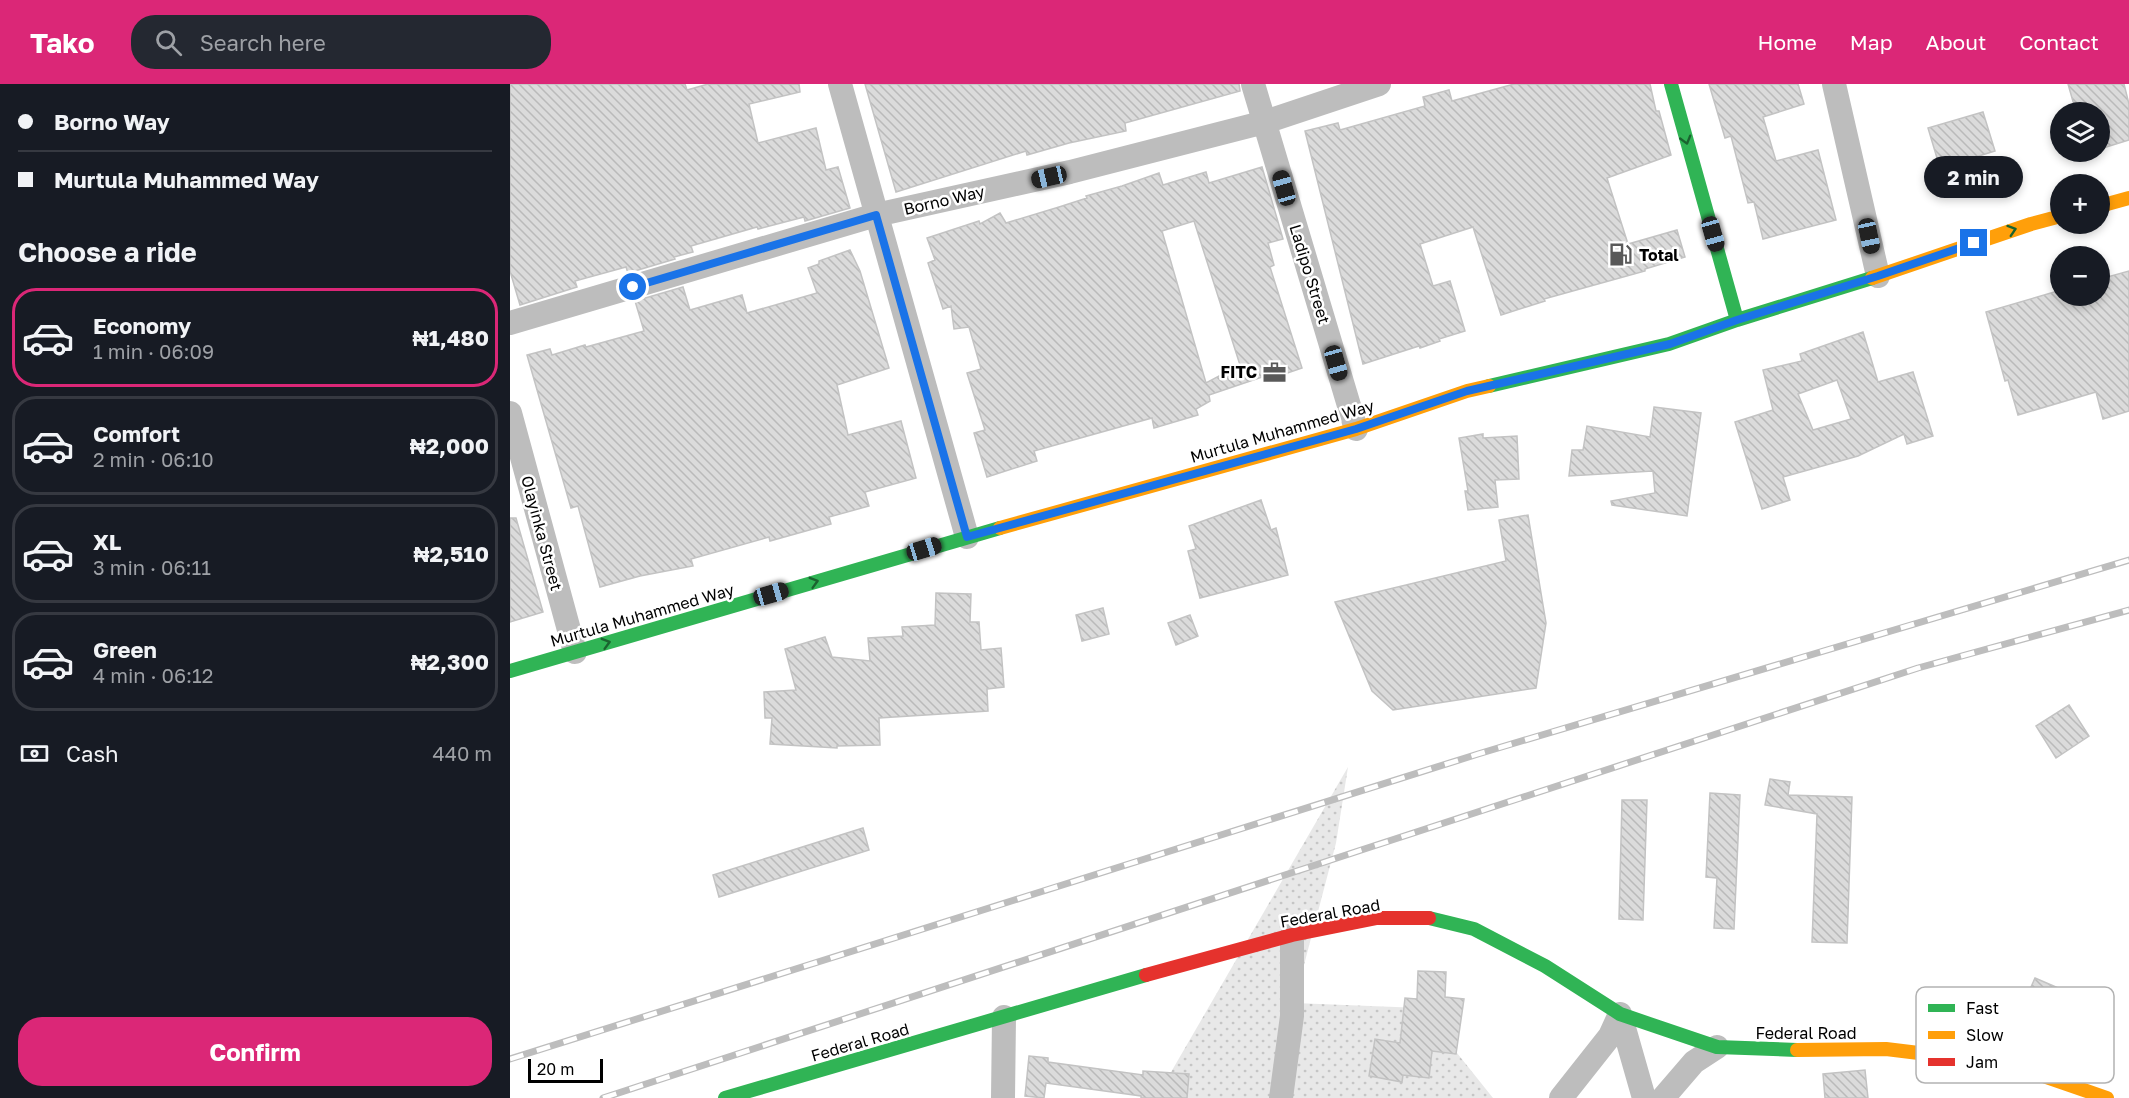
<!DOCTYPE html>
<meta charset="utf-8">
<style>
:root{--surface:#171b24;--page:#242831;--text:#f1f3f6;--muted:#9ea1a6;--line:#363941;--accent:#db2777}
body{margin:0;font-family:"Golos Text",sans-serif;background:var(--page);color:var(--text);height:100vh;display:flex;flex-direction:column;font-size:22px;white-space:nowrap}
*{box-sizing:border-box;margin:0}
p{font-size:20px;color:var(--muted)}
.icon{flex:none;width:33px;height:33px;fill:none;stroke:currentColor;stroke-width:2;stroke-linecap:round;stroke-linejoin:round}
.map{position:relative;flex:1;overflow:hidden}
.drawer{display:flex;flex-direction:column;background:var(--surface);width:510px}
.drawer>*{flex:none}
.top-card{display:grid;align-content:center;height:132px;padding:0 18px;background:var(--surface)}
.controls{position:absolute;left:1540px;top:18px;display:grid;gap:12px}
.controls a{display:grid;place-items:center;width:60px;height:60px;border-radius:50%;background:var(--surface);box-shadow:0 3px 9px #0003;font-size:30px}
.scale{position:absolute;left:18px;bottom:15px;width:75px;box-sizing:border-box;padding-left:6px;border:3px solid #000;border-top:0;font-size:16px;line-height:21px;white-space:nowrap;color:#000;-webkit-text-stroke:4px #fff;paint-order:stroke}
.end{position:absolute;width:27px;height:27px;margin:-14px;border:8px solid #1a73e8;background:#fff;box-shadow:0 0 0 3px #fff}
.from{border-radius:50%}
.bubble{position:absolute;height:42px;border-radius:21px;background:var(--surface);box-shadow:0 3px 9px #0003;font-size:20px;font-weight:700;line-height:42px;text-align:center}
.car{position:absolute;width:18px;height:36px;margin:-18px -9px;border-radius:8px;box-shadow:0 0 4px 2px #0007;background:linear-gradient(#222 24%,#8ab4d8 0 40%,#222 0 76%,#8ab4d8 0 86%,#222 0)}
.top-card b{display:flex;align-items:center;gap:21px;height:57px;font-size:22px}
.top-card b+b{border-top:2px solid var(--line)}
.top-card i{width:15px;height:15px;background:var(--text)}
ul{padding:0;list-style:none}
li{display:flex;align-items:center;gap:18px;height:99px;margin:0 12px 9px;padding:0 6px;border:3px solid var(--line);border-radius:24px}
li div{flex:1}
li b{display:block;font-size:22px}
li em{font-style:normal;font-weight:700}
li.selected{border-color:var(--accent)}
li>.icon{width:54px;height:54px;stroke-width:1.5}
h2{padding:0 18px;font-size:27px;line-height:72px}
.pay{display:flex;align-items:center;gap:15px;height:66px;padding:0 18px;font-size:22px}
.pay p{margin-inline-start:auto}
.cta{display:flex;gap:12px;margin-top:auto;padding:12px 18px}
.cta a{flex:1;height:69px;border-radius:24px;background:var(--accent);color:#fff;font-size:24px;font-weight:700;line-height:69px;text-align:center}
header{display:flex;align-items:center;gap:36px;box-sizing:border-box;height:84px;padding:0 30px;background:var(--accent);color:#fff}
header strong{font-size:28px}
nav{display:flex;gap:33px;margin-inline-start:auto;font-size:21px}
.search{width:420px;height:54px;background:var(--page);display:flex;align-items:center;gap:15px;box-sizing:border-box;padding:0 21px;border-radius:24px;color:var(--muted);font-size:22px}
main{display:flex;flex:1;min-height:0}
.map>svg:first-child{display:block}
.grass{fill:url(#grass-dots)}
.building{fill:url(#building-back-hatch);stroke:#c3c3c3;stroke-width:1.5;fill-rule:evenodd}
.lines{fill:none;stroke-linecap:round;stroke-linejoin:round}
.street{stroke:#bdbdbd;stroke-width:24}
.fast{stroke:#30b455;stroke-width:14}
.slow{stroke:#ff9f0a;stroke-width:14}
.jam{stroke:#e5322d;stroke-width:14}
.rail-casing{stroke:#bdbdbd;stroke-width:7}
.rail{stroke:#fff;stroke-width:4.5;stroke-dasharray:14;stroke-linecap:butt}
.oneway{stroke:#1a632f}
.route{stroke:#1a73e8;stroke-width:8}
.labels{text-anchor:middle;stroke-width:5;stroke-linejoin:round;paint-order:stroke}
.street-label{font-size:16px;fill:#000;stroke:#fff}
.poi-label{font-size:16px;font-weight:bold;fill:#000;stroke:#fff;text-anchor:start}
.key{fill:#fff;stroke:#b2b2b2;stroke-width:1.5}
.key-label{font-size:16px;fill:#000}
</style>
<header>
<strong>Tako</strong>
<div class="search"><svg class="icon" aria-label="search" viewBox="0 0 24 24"><circle cx="10" cy="10" r="6"/><path d="M15 15l6 6"/></svg>Search here</div>
<nav><a>Home</a><a>Map</a><a>About</a><a>Contact</a></nav>
</header>
<main>
<section class="drawer">
<div class="top-card">
<b><i class="from"></i>Borno Way</b>
<b><i></i>Murtula Muhammed Way</b>
</div>
<h2>Choose a ride</h2>
<ul>
<li class="selected"><svg class="icon" aria-label="car" viewBox="0 0 24 24"><path d="M5 17H2v-5l4-1 3-4h7l3 4 3 1v5h-3M9 17h6M6 11h13"/><circle cx="7" cy="17" r="2"/><circle cx="17" cy="17" r="2"/></svg><div><b>Economy</b><p>1 min · 06:09</p></div><em>₦1,480</em></li>
<li><svg class="icon" aria-label="car" viewBox="0 0 24 24"><path d="M5 17H2v-5l4-1 3-4h7l3 4 3 1v5h-3M9 17h6M6 11h13"/><circle cx="7" cy="17" r="2"/><circle cx="17" cy="17" r="2"/></svg><div><b>Comfort</b><p>2 min · 06:10</p></div><em>₦2,000</em></li>
<li><svg class="icon" aria-label="car" viewBox="0 0 24 24"><path d="M5 17H2v-5l4-1 3-4h7l3 4 3 1v5h-3M9 17h6M6 11h13"/><circle cx="7" cy="17" r="2"/><circle cx="17" cy="17" r="2"/></svg><div><b>XL</b><p>3 min · 06:11</p></div><em>₦2,510</em></li>
<li><svg class="icon" aria-label="car" viewBox="0 0 24 24"><path d="M5 17H2v-5l4-1 3-4h7l3 4 3 1v5h-3M9 17h6M6 11h13"/><circle cx="7" cy="17" r="2"/><circle cx="17" cy="17" r="2"/></svg><div><b>Green</b><p>4 min · 06:12</p></div><em>₦2,300</em></li>
</ul>
<div class="pay"><svg class="icon" aria-label="cash" viewBox="0 0 24 24"><path d="M3 7h18v10H3z"/><circle cx="12" cy="12" r="2"/></svg>Cash<p>440 m</p></div>
<div class="cta"><a>Confirm</a></div>
</section>
<div class="map">
<svg width="1619" height="1014" viewBox="0 0 1619 1014">
<defs>
<pattern id="grass-dots" width="8" height="8" patternUnits="userSpaceOnUse" patternTransform="scale(1.5)"><rect width="8" height="8" fill="#e8e8e8"/><path d="M2 2h.1M6 6h.1" fill="none" stroke="#c5c5c5" stroke-width="1.8" stroke-linecap="round"/></pattern>
<pattern id="building-back-hatch" width="6" height="6" patternUnits="userSpaceOnUse" patternTransform="scale(1.5)"><rect width="6" height="6" fill="#dbdbdb"/><path d="M-1 5l2 2M0 0l6 6M5-1l2 2" fill="none" stroke="#bababa"/></pattern>
</defs>
<rect width="100%" height="100%" fill="#fff"/>
<path class="grass" d="M838,683L826,759L784,919L911,924L983,1014H646Z"/>
<path class="building" d="M0,0H175L177,6L198,0H289L290,8L239,20L248,59L306,44L316,86L328,83L340,124L295,137L294,133L248,145L247,143L181,162L183,168L164,173L165,175L118,189L116,183L65,197L67,203L10,221L0,187Z
M355,0H729L730,7L615,39L616,47L559,59L517,71L516,67L386,108Z
M1004,0H1140L1146,27H1149L1161,71L1097,94L1118,160L1167,146L1175,173L1135,185V187L1034,215L1035,217L991,231L963,143L910,160L923,202L940,197L955,247L929,255L930,257L910,264L909,262L853,280L795,47L828,39L830,46L915,22L913,13L939,6L942,17Z
M1199,0H1288L1294,20L1253,33L1266,77L1308,66L1326,136L1253,155L1244,118L1238,119L1221,52L1215,54Z
M1558,0H1614L1619,20V56L1590,65V28H1566Z
M1473,28L1485,67L1430,84L1418,44Z
M752,83L773,155L758,159L764,181L760,183L792,284L760,295L758,291L699,311L700,317L686,325L688,331L644,344L642,334L524,367L527,377L477,393L464,349L475,346L457,289L471,285L459,243L444,245L441,222L433,225L418,179L425,176L417,154L469,137L470,140L490,129L496,139L549,123L577,114L576,112L612,102L649,89L653,101L696,88L699,99ZM684,137L730,281L696,299L652,147Z
M340,166L350,187L379,284L327,301L338,351L391,337L406,394L355,408L359,422L319,433L321,440L260,457L259,453L181,475L183,482L130,492L90,503L68,422L61,424L17,271L40,265L42,271L75,261L76,263L134,247L125,217L173,203L180,226L232,211L237,229L307,209L298,184L309,180V177Z
M1619,187V327L1593,335L1586,308L1508,331L1498,296L1495,297L1476,228L1551,206V212H1590V195Z
M1353,248L1368,298L1403,288L1423,352L1397,360L1394,350L1348,372L1273,393L1280,416L1252,425L1225,338L1263,326L1253,286L1292,277L1290,270ZM1327,296L1341,335L1303,346L1288,310Z
M1144,323L1191,329L1177,432L1102,421L1101,417L1145,409L1143,387L1059,392L1062,366H1073L1077,342L1140,353Z
M973,350V354L1007,352L1009,395L985,396L988,423L958,426L955,407H958L949,354Z
M751,416L761,446L766,444L778,491L690,514L678,467L686,465L679,442Z
M1018,431L1036,539L1026,604L883,626L862,607L825,518L996,477L989,436Z
M0,434H6L33,528L0,538Z
M426,509L461,510L460,538H469L471,566L491,564L494,603L477,605L478,627L369,634L370,661L327,662V664L260,660L262,634H255L254,608L286,606L275,565L315,553L322,573L360,577L358,554L393,552L392,543L425,541Z
M593,524L599,550L572,557L566,531Z
M680,531L688,552L666,561L658,539Z
M1559,621L1579,652L1546,674L1526,642Z
M1260,695L1280,698L1278,711L1342,713L1337,859L1302,858L1307,730L1255,721Z
M1200,709L1230,711L1224,845L1204,844L1207,794L1196,793Z
M1112,716H1137L1133,836L1109,835Z
M353,744L359,766L209,813L203,791Z
M908,887L936,888L935,913L954,915L946,970L922,967L919,994L893,991L892,998L859,992L865,955L890,959L895,914L907,915Z
M1525,894L1576,916L1561,950L1534,938L1540,924L1516,914Z
M519,972L538,974V978L633,991V987L679,990L677,1014H631V1012L536,999L534,1014L515,1012Z
M1355,986L1358,1014H1315L1313,990Z"/>
<g class="lines">
<path class="street" d="M330,0L457,453
M743,0L846,345
M1324,0L1368,192
M0,239L366,131L560,88L755,38L869,0
M0,329L65,568
M1110,930L1134,1014
M493,1014L494,933
M771,1014L782,932V851
M1051,1014L1100,952L1110,930
M1153,1014L1184,978L1207,963"/>
<path class="fast" d="M1161,0L1227,236L1362,194
M979,302L1159,260L1227,236
M0,587L490,444
M919,834L964,845L1035,882L1110,930L1207,963L1287,966
M215,1014L636,891"/>
<path class="slow" d="M1590,122L1619,114
M1362,194L1521,140L1551,132
M490,444L846,345L957,307L979,302
M1287,966L1376,965L1499,980L1597,1014"/>
<path class="jam" d="M636,891L782,851L867,834H919"/>
<defs>
<path id="rail" d="M0,975L968,670L1619,476
M93,1014L1408,584L1619,526"/>
</defs>
<use href="#rail" class="rail-casing"/>
<use href="#rail" class="rail"/>
</g>
<defs><path id="oneway-chevron" d="M-2-3.5L2.5 0L-2 3.5" fill="none" stroke-width="1.6" stroke-linecap="round" stroke-linejoin="round" transform="scale(1.5)"/></defs>
<g class="oneway">
<use href="#oneway-chevron" transform="translate(1176 56) rotate(74)"/>
<use href="#oneway-chevron" transform="translate(1502 146) rotate(-18)"/>
<use href="#oneway-chevron" transform="translate(304 498) rotate(-16)"/>
<use href="#oneway-chevron" transform="translate(96 559) rotate(-16)"/>
</g>
<g class="lines">
<path class="route" d="M123,203L366,131L457,453L846,345L957,307L1160,260L1227,236L1368,192L1464,159"/>
</g>
<defs>
<symbol id="fuel-bare" viewBox="-9 -9 18 18"><path d="M-5.5-6h7V0h2V4h1.3V-2.5L3-4.5l.8-.8L6-3V5H2.5V1h-1V6h-7ZM-4.2-4.7v3.2H.2V-4.7Z" fill="#595959" stroke="#fff" stroke-width="2.5" paint-order="stroke"/></symbol>
<symbol id="office-bare" viewBox="-9 -9 18 18"><path d="M-6-3h4V-5.5h4V-3h4V5H-6ZM-1-4.5V-3h2v-1.5ZM-6 0V1H6V0Z" fill="#595959" stroke="#fff" stroke-width="2.5" paint-order="stroke"/></symbol>
</defs>
<g fill-rule="evenodd">
<use href="#fuel-bare" x="1094" y="154" width="33" height="33"/>
<use href="#office-bare" x="748" y="272" width="33" height="33"/>
</g>
<g class="labels">
<g class="street-label">
<text transform="translate(434 116) rotate(-13)" y="6">Borno Way</text>
<text transform="translate(800 190) rotate(73)" y="6">Ladipo Street</text>
<text transform="translate(772 347) rotate(-16)" y="6">Murtula Muhammed Way</text>
<text transform="translate(32 449) rotate(75)" y="6">Olayinka Street</text>
<text transform="translate(132 531) rotate(-16)" y="6">Murtula Muhammed Way</text>
<text transform="translate(820 829) rotate(-10)" y="6">Federal Road</text>
<text x="1296" y="955">Federal Road</text>
<text transform="translate(350 958) rotate(-16)" y="6">Federal Road</text>
</g>
<g class="poi-label">
<text x="1129" y="177">Total</text>
<text x="747" y="294" text-anchor="end">FITC</text>
</g>
</g>
<rect x="1406" y="903" width="198" height="96" rx="9" class="key"/>
<rect x="1418" y="920" width="27" height="8" fill="#30b455"/>
<rect x="1418" y="947" width="27" height="8" fill="#ff9f0a"/>
<rect x="1418" y="974" width="27" height="8" fill="#e5322d"/>
<g class="key-label">
<text x="1456" y="930">Fast</text>
<text x="1456" y="957">Slow</text>
<text x="1456" y="984">Jam</text>
</g>
</svg>
<div class="controls">
<a><svg class="icon" aria-label="layers" viewBox="0 0 24 24"><path d="M12 4l9 5-9 5-9-5zM3 14l9 5 9-5"/></svg></a>
<a>+</a>
<a>−</a>
</div>
<div class="scale">20 m</div>
<i class="end from" style="left:123px;top:203px"></i>
<i class="end" style="left:1464px;top:159px"></i>
<div class="bubble" style="left:1414px;top:72px;width:99px">2 min</div>
<i class="car" style="left:539px;top:93px;rotate:257deg"></i>
<i class="car" style="left:774px;top:104px;rotate:344deg"></i>
<i class="car" style="left:1203px;top:150px;rotate:164deg"></i>
<i class="car" style="left:1359px;top:152px;rotate:168deg"></i>
<i class="car" style="left:826px;top:279px;rotate:164deg"></i>
<i class="car" style="left:414px;top:465px;rotate:73deg"></i>
<i class="car" style="left:261px;top:510px;rotate:74deg"></i>
</div>
</main>
